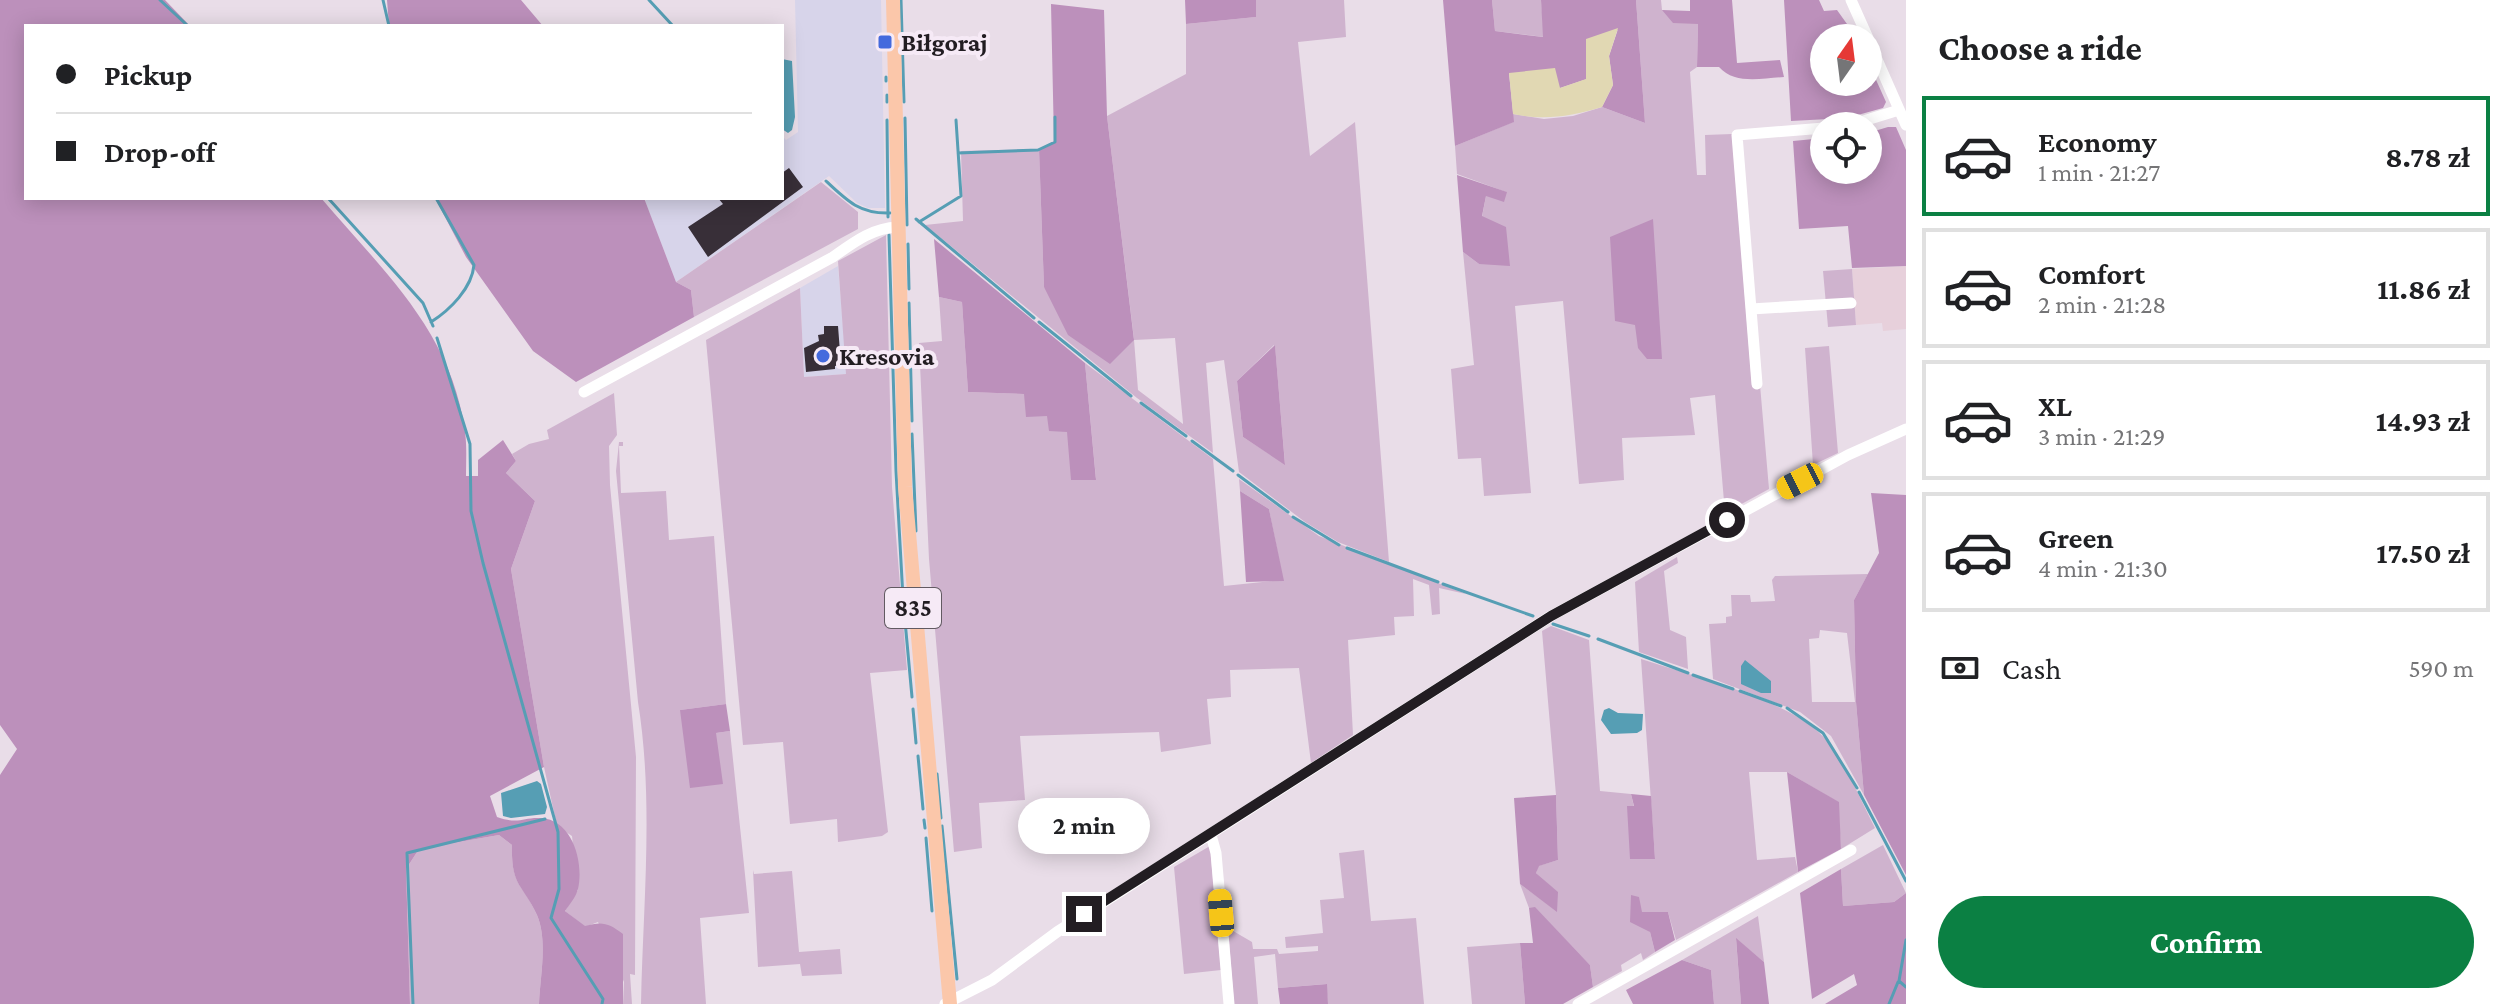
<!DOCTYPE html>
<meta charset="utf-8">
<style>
:root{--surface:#fff;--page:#f2f2f2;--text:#202124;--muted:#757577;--line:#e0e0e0;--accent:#0b8043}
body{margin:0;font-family:"Crimson Pro",serif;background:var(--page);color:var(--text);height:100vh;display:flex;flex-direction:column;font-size:30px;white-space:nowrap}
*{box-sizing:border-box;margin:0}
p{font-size:26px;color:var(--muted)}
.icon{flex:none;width:44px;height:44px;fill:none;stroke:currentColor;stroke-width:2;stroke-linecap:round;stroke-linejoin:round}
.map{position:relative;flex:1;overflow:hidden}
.sheet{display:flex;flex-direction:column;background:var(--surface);width:600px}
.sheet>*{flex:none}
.hud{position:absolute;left:24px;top:24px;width:760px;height:176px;border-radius:0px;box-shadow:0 4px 20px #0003;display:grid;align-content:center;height:176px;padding:0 32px;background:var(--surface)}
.needle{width:52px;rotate:14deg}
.tools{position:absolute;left:1810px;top:24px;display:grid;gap:16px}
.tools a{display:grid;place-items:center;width:72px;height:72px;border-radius:50%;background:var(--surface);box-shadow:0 4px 20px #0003;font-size:40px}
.end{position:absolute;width:36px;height:36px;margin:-18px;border:10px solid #221d22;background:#fff;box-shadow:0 0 0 4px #fff}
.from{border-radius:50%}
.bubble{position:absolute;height:56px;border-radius:28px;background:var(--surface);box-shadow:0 4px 20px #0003;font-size:26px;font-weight:700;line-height:56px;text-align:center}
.car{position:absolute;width:24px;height:48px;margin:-24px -12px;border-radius:10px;box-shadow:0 0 6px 2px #0007;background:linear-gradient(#f5c518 24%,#345 0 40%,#f5c518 0 76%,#345 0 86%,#f5c518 0)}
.hud b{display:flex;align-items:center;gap:28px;height:76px;font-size:30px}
.hud b+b{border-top:2px solid var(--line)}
.hud i{width:20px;height:20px;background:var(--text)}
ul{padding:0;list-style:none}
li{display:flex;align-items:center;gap:24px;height:120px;margin:0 16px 12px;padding:0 16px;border:4px solid var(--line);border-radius:0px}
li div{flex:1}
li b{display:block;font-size:30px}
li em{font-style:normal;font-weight:700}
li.current{border-color:var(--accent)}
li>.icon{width:72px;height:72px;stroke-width:1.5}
h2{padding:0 32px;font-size:36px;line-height:96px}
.pay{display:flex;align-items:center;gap:20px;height:88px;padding:0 32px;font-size:30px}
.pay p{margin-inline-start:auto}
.primary-button{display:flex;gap:16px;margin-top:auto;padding:16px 32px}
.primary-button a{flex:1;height:92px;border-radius:48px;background:var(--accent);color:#fff;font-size:32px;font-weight:700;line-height:92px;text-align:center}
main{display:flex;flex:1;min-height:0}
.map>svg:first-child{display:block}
.commercial{fill:#d7d4ea}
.industrial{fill:#e7d0db}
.green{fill:#cfb3ce;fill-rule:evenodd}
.forest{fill:#bc90bb}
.sand{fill:#e1d8b3}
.water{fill:#569eb4}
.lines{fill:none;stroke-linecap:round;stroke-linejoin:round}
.stream{stroke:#569eb4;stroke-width:3}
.building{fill:#382f38}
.minor{stroke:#fff;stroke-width:11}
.major{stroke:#fbc7aa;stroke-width:14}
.route{stroke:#221d22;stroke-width:10}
.poi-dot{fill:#446add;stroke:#f6eaf6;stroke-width:3}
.labels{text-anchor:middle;stroke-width:8;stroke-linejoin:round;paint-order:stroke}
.shield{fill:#f6eaf6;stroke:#625a62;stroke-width:2}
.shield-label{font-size:24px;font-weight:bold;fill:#221d22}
.poi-label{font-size:26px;font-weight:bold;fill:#221d22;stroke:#f6eaf6;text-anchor:start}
</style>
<main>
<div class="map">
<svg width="1906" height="1004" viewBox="0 0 1906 1004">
<rect width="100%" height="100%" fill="#e9dde8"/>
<path class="commercial" d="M795,0H881L885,208H868L857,203L829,176L676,282L645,201L648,198H782V136L786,140L798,132Z
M838,266L847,374L804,377L800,288Z"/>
<path class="industrial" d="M1906,266V329L1883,331L1882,323L1856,325L1852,269Z"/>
<path class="green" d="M1256,0H1344L1346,37L1298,42L1310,156L1355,122L1389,562L1338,542L1305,522L1239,472L1224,360L1206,363L1213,453L1137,398L925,225L963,221L961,151L1039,149L1044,287L1134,339L1107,116L1186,74V24L1256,17ZM1175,338L1183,423V424L1138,390L1134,340ZM1274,345L1275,346L1285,464L1243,437L1237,381Z
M1492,0H1541L1544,37L1495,31Z
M1636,0H1661L1662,10L1698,23L1697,67L1690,72L1697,175H1706L1705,135L1732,134L1752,385H1760L1769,489L1725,513L1715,395L1690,398L1695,435L1622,438L1624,480L1579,484L1563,301L1515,306L1531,493L1484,496L1481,458L1458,459L1451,369L1474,365L1463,252L1479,264L1506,228L1482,217L1486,196L1506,192L1457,174L1455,146L1513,122V114L1544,119L1573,116L1602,107L1645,123Z
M821,182L858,212V229L694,317L691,290L676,282Z
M886,235L892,487L907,670L870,673L888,832L882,836L838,842L837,819L790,824L783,742L743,745L706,340L800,288L804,377L846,374L838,261Z
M1852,269L1856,325L1828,327L1823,271Z
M939,297L962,302L968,392L1024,394L1067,432L1096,479L1085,363L1213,459L1224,586L1283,580L1269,509L1240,491L1239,479L1319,536L1466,594L1439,588L1440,614L1432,615L1429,585L1413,579L1414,616L1394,617L1395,635L1348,640L1353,735L1311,763L1299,668L1230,670L1231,697L1207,699L1211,744L1161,752L1159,732L1020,736L1025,800L979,803L982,848L954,852L929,559L919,343L942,341Z
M1829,346L1838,453L1813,465L1805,348Z
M614,393L617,435L609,446L610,485L636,757L635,975L630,974L632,1004H623L624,982L598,922L585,927L565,911L578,890L572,836L557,826L544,767L511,569L535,501L506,473L516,461L512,454L529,444L549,439L547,430Z
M619,442H623V446H619L621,493L666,491L669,540L714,536L726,704L680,710L716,733L730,731L749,913L700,918L706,1004H641C643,904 654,801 638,702L616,471Z
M1677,557L1678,563L1664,571L1670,630L1686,637L1688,669L1639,652L1635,582Z
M1868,574L1854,600L1856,702L1864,795L1831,736L1800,712L1713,679L1709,624L1726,623V617L1732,616L1731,595H1750L1751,602L1775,601L1772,580L1775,576ZM1820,630L1847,633L1855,702H1812L1809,639L1819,638Z
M1551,626L1589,640L1600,791L1631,794L1634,807L1628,806L1631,859L1655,858L1641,659C1689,675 1797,702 1827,741C1847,766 1860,799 1875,828L1841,849L1838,802L1787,772H1749L1757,860L1795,857L1798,872L1676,940L1668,912L1641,913L1631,895L1650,932L1655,952L1643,960L1641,953L1621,965L1622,971L1593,987L1590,965L1535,908H1529L1520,884L1557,911V892L1536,873L1538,866L1558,860L1556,795L1542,631Z
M499,835L512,845C511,887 523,883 537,915C548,941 540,977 539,1004H410L406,869L419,849Z
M1883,845L1906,893L1894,902L1843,906L1841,869Z
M1210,846L1221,970L1184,974L1174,867Z
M1364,850L1371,921L1416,918L1424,1004H1328L1326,984L1278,988L1275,954L1254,957L1258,1004H1234L1228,928L1252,942L1253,949H1277L1279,954L1318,951V946L1286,948L1285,937L1323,933L1320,900L1344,898L1339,853Z
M753,870L754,874L792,871L799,952L840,949L842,974L802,976L800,964L758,967Z
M1758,916L1764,962L1736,939L1741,1004H1714L1711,970L1682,960Z
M1520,943L1525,1004H1472L1467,947Z"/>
<path class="forest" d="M0,0H165L190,26H26V198H321C383,271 452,332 465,432C467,446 466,461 466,476H478V460L503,440L516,461L506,473L535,501L511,569L544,767L490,796L497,817C520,825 522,817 541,818C573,820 584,863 578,889C576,897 569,905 565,911L585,926C602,921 609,923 623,934V1004H539C540,977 548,941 537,915C522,883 511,887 512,845L499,835L419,849L406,869L410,1004H0V775L17,749L0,725Z
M387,0H521L543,26H389Z
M1185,0H1256V17L1186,24Z
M1443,0H1492L1495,31L1543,37L1541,0H1636L1645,123L1602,107L1613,85L1609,56L1618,29L1587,79L1560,88L1509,73L1514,122L1455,146Z
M1690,0H1732L1737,63L1780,60L1784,77C1762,78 1735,85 1719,67H1697L1698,24L1673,23L1662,10L1690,11Z
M1784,0H1819L1824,11L1837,10L1857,38H1824V82H1868V62L1886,102L1883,108L1847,118L1791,121Z
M1051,4L1104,10L1107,116L1134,340L1110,364L1068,335L1044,287L1039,149L1054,141Z
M1888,127H1896L1906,150V266L1852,268L1848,226L1799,229L1793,141L1824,138V170H1868V133Z
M1457,175L1507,192L1504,202L1486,196L1482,216L1506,227L1510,266L1479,264L1463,252Z
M435,198H644L676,282L691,290L694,317L576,382L533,351L466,257Z
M1653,219L1662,359H1647L1638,348L1635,325L1615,321L1610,237Z
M934,239L1085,363L1096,480H1071L1067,432L1049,431L1047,416L1026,417L1024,394L968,392L962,302L939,297Z
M1275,345L1285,465L1243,437L1237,381Z
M1240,491L1269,509L1284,581L1246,582Z
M1871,493L1906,495V875L1864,795L1856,702L1854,600L1879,553Z
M726,704L730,731L716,733L723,784L690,788L680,710Z
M1787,772L1839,802L1841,849L1798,872Z
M1631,794L1651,796L1655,859H1630L1627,806H1634Z
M1556,795L1558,860L1539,866L1536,873L1558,892L1557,912L1520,884L1514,798Z
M1841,869L1843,906L1894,902L1906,893V1004H1825L1857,985L1854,974L1812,999L1800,893Z
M1631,895L1639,897L1642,912H1668L1675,940L1655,952L1650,932L1630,922Z
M1535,907L1590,965L1593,987L1563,1004H1525L1520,943H1533L1529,908Z
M1736,938L1764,962L1769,1004H1741Z
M1682,960L1711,970L1714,1004H1633L1626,990Z
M1327,984L1328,1004H1280L1278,988Z"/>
<path class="sand" d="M1618,28L1609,56L1613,85L1602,107C1571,116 1545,121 1513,114L1509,73L1555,68L1560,88L1586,79V39Z"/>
<path class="water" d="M782,59L792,61L795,117L792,130L788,133L782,129Z
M1745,660L1771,681V693H1761L1741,684V666Z
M1609,708L1618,713L1643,714L1642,730L1637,733L1611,734L1601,720L1604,710Z
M537,781L541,784L547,807L545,814L511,818L503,816L501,793Z"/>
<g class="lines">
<path class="stream" d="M160,0L188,26
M383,0L389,26
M649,0L673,26
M901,0L904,102
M886,77V81
M887,102V95
M905,118L907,225
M887,120L888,217
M958,153L1038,150L1055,142V117
M826,181C847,201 860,214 890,213
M328,198L423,303L433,326
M916,219L1034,318
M919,222L961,196L956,120
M889,235L896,471L903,598
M908,244L909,289
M909,303L912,421
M431,322C450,310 472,288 474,265L436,198
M1039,322L1131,396
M437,338L470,444L471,511L483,563L558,832L559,889L551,918L603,999L602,1004
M1141,403L1186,436
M912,434L916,531
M1192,441L1233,471
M1238,475L1288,512
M1293,517L1339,545
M1347,548L1438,582
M1443,584L1533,616
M904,610L912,697
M1553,624L1589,636
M1598,639L1688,673
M1693,675L1733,689
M1740,691L1781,706
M1787,708L1823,733L1857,788
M913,709L916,743
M918,756L923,809
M937,774L941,818
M1859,792L1906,881
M924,820L925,828
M942,826L957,979
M926,838L932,911
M1906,940L1899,981L1906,987
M413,1004L407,853L545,819
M1889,1004L1898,982"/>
</g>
<path class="building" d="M789,168L803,187L708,257L688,227L723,204L718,198H782V173Z
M824,326H838L841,365L835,366V369L806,372L804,348L819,341L818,335L824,334Z"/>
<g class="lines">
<path class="minor" d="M1851,0L1868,38
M1868,39L1906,125
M1847,126L1899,110
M1751,309L1851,303
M1757,384L1737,135L1824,128
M584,392L833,257C854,242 872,228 898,227
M1211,835L1216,853L1229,1004
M945,1004L992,980L1057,932L1551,616L1848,455L1906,429
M1578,1004L1851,850"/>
<path class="major" d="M893,0L905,487L950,1004"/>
</g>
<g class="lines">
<path class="route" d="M1084,914L1551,616L1727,520"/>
</g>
<g class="poi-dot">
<rect x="877" y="34" width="16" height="16" rx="4"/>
<circle cx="823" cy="356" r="8"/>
</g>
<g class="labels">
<rect class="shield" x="885" y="588" width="56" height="40" rx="6"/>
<g class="shield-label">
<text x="913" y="616">835</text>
</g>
<g class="poi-label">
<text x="901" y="51">Biłgoraj</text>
<text x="839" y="365">Kresovia</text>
</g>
</g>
</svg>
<div class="tools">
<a><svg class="needle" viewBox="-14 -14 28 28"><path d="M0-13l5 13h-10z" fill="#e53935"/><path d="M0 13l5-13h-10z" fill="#757577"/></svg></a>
<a><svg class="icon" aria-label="locate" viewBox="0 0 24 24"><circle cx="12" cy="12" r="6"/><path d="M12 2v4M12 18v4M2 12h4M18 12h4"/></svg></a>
</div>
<i class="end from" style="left:1727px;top:520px"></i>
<i class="end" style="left:1084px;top:914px"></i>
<div class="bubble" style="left:1018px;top:798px;width:132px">2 min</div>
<i class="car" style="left:1800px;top:481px;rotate:243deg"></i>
<i class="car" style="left:1221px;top:913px;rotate:355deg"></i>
<div class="hud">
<b><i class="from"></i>Pickup</b>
<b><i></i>Drop-off</b>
</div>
</div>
<section class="sheet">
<h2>Choose a ride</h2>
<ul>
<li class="current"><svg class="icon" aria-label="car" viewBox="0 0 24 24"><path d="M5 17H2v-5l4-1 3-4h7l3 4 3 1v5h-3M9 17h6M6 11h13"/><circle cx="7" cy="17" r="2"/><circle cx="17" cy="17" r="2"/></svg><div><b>Economy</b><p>1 min · 21:27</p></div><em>8.78 zł</em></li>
<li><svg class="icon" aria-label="car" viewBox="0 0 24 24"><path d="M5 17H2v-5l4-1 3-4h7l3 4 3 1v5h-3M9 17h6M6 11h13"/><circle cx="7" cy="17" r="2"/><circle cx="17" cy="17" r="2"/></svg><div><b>Comfort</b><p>2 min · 21:28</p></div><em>11.86 zł</em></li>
<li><svg class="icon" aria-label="car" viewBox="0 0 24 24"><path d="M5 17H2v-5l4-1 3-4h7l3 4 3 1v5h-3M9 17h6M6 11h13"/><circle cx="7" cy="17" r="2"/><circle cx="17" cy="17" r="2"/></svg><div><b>XL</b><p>3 min · 21:29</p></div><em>14.93 zł</em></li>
<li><svg class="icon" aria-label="car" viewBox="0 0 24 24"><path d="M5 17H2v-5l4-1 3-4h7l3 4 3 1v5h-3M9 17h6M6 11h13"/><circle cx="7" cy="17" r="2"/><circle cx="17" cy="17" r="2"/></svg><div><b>Green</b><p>4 min · 21:30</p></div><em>17.50 zł</em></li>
</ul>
<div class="pay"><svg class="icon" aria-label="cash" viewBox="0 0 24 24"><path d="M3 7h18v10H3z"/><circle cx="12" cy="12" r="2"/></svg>Cash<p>590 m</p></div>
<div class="primary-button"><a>Confirm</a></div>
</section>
</main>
